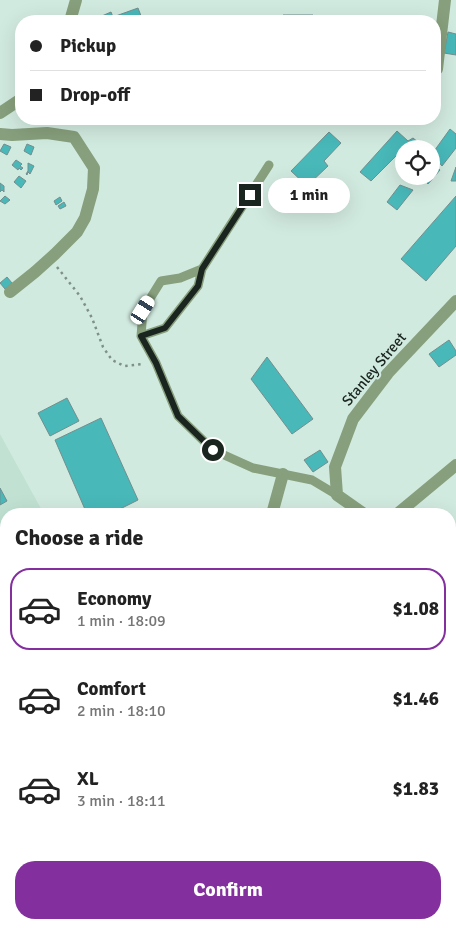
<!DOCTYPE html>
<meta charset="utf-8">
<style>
:root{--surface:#fff;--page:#f2f2f2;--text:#222;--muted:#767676;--line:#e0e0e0;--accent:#832f9e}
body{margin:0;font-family:Signika,sans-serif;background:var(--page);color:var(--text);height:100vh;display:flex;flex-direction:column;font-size:19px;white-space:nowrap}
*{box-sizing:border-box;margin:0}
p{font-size:16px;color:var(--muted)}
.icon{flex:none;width:28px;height:28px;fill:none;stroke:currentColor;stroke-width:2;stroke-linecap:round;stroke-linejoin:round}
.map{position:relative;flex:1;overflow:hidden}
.panel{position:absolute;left:0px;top:508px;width:456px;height:421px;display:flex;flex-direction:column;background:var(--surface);border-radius:20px 20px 0 0;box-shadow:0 5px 20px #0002}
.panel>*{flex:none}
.top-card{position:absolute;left:15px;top:15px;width:426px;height:110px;border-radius:20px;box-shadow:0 5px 20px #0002;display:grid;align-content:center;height:110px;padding:0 15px;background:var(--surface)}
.tools{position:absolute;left:395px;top:140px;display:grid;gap:10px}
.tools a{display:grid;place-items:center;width:45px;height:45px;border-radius:50%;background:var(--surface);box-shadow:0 5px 20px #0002;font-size:25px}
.end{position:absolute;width:22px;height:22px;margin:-11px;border:6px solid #1b2520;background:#fff;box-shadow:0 0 0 2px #fff}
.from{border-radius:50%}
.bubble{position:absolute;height:35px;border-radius:18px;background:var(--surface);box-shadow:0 5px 20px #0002;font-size:16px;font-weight:700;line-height:35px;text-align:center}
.car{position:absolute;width:15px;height:30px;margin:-15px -8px;border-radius:6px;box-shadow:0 0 4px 1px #0007;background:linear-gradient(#fff 24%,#345 0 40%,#fff 0 76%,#345 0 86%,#fff 0)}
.top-card b{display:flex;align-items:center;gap:18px;height:48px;font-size:19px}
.top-card b+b{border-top:1px solid var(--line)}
.top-card i{width:12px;height:12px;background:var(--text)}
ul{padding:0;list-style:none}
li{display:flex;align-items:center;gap:15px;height:82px;margin:0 10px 8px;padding:0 5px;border:2px solid transparent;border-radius:20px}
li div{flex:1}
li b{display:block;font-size:19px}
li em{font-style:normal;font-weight:700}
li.selected{border-color:var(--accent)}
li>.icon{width:45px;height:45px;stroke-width:1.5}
h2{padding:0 15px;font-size:22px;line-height:60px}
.cta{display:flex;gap:10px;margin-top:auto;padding:10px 15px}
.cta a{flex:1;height:58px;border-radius:20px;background:var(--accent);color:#fff;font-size:20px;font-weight:700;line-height:58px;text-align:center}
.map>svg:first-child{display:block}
.built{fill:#c1e2d3}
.building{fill:#48b8b9;stroke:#738e8e}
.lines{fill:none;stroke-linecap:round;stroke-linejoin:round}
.path{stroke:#7e9088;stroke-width:2.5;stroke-dasharray:2.5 4;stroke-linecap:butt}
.lane{stroke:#879f7c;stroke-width:9}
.street{stroke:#879f7c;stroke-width:12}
.secondary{stroke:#5a7d4a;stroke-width:12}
.route{stroke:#1b2520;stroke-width:6}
.labels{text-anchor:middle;stroke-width:4;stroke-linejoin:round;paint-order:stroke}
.street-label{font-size:15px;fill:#1b2520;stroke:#d1eadf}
</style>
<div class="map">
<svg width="456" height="928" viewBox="0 0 456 928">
<rect width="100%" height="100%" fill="#d1eadf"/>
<path class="built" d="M0,434L44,514H6V796L0,786Z
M108,923H219L218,928H112Z"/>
<path class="building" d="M138,8L143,21H96L95,19L111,12L113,17Z
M283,15H313V21H282Z
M448,32L456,34V55L444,53Z
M450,129L456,134V148L442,166L432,154Z
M397,131L408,141L413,138L424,147L421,149H410L407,145L371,181L360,172Z
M329,132L341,143L324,161L328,166L307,186L291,171Z
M4,144L11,147L7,155L0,151Z
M27,144L34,147L31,155L24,151Z
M16,160L22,164L20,166L23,168L21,170L19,168L18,170L12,165Z
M28,163L34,166L30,174L28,172L27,175L26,174L28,171Z
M431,164L440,170L428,184L420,176H431Z
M456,167V181H451Z
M19,176L26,181L21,188L14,182Z
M0,183L4,186V192L2,190L0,192Z
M400,185L413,190L397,210L387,202Z
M5,196L10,200L5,204L0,201Z
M456,196V246L426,281L401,259Z
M60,197L62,201L56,205L54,201Z
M64,202L66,206L60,209L58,206Z
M7,277L12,283L5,289L0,283Z
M449,340L456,351V355L439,367L429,354Z
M267,357L313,419L292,434L251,379Z
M67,398L79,421L50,436L38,413Z
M101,418L138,500L110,514H87L55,440Z
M320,450L328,462L313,472L304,460Z
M0,488L7,501L0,505Z
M456,625V692L450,680V628Z
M456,731V760L450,749V734Z
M3,743L6,749V785L0,776V745Z
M334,922H398L401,928H321Z
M404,922H441L428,928H406Z"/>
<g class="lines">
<path class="path" d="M57,267L80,296L92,318L103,347L112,360L124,366L144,364"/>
<path class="lane" d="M202,269L180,278L161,281L143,310L141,336L156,363L178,416L213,450L253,468L312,480L337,495
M141,336L165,328L198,286L202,269L269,165"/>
<path class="street" d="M70,21L76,0
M437,69L445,0
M0,113L21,99
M0,134L12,135L47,133L74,137L94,168L93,189L85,218L77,232L55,254L35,272L10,292
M272,514L283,474
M364,514L337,495L335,467L353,419L388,373L456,301
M397,514L456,465
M0,867L6,862
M251,922V928"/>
<path class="secondary" d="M0,827L6,837
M74,922L79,928"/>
</g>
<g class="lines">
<path class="route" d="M213,450L178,416L156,363L141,336L165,328L198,286L202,269L250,195"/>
</g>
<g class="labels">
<g class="street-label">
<text transform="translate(374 369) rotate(-50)" y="5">Stanley Street</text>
</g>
</g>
</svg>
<div class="tools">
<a><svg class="icon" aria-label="locate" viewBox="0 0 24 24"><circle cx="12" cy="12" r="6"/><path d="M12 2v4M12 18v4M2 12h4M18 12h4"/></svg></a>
</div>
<i class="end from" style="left:213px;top:450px"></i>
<i class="end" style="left:250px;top:195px"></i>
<div class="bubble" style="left:268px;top:178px;width:82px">1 min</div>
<i class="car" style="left:143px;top:310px;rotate:32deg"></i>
<div class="top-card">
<b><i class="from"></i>Pickup</b>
<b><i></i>Drop-off</b>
</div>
<section class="panel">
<h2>Choose a ride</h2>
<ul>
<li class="selected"><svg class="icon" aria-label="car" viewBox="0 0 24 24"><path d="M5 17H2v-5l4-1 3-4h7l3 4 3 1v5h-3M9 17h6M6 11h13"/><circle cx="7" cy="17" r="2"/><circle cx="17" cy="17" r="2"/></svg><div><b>Economy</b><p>1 min · 18:09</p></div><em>$1.08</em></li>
<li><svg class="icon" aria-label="car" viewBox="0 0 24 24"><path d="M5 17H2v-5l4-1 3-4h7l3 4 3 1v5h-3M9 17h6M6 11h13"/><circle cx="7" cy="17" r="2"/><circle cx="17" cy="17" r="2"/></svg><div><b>Comfort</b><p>2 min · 18:10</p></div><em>$1.46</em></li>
<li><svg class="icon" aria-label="car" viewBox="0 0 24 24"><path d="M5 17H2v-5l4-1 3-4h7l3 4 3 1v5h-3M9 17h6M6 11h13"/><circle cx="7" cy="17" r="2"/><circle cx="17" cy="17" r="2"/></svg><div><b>XL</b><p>3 min · 18:11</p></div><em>$1.83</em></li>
</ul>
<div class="cta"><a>Confirm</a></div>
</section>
</div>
